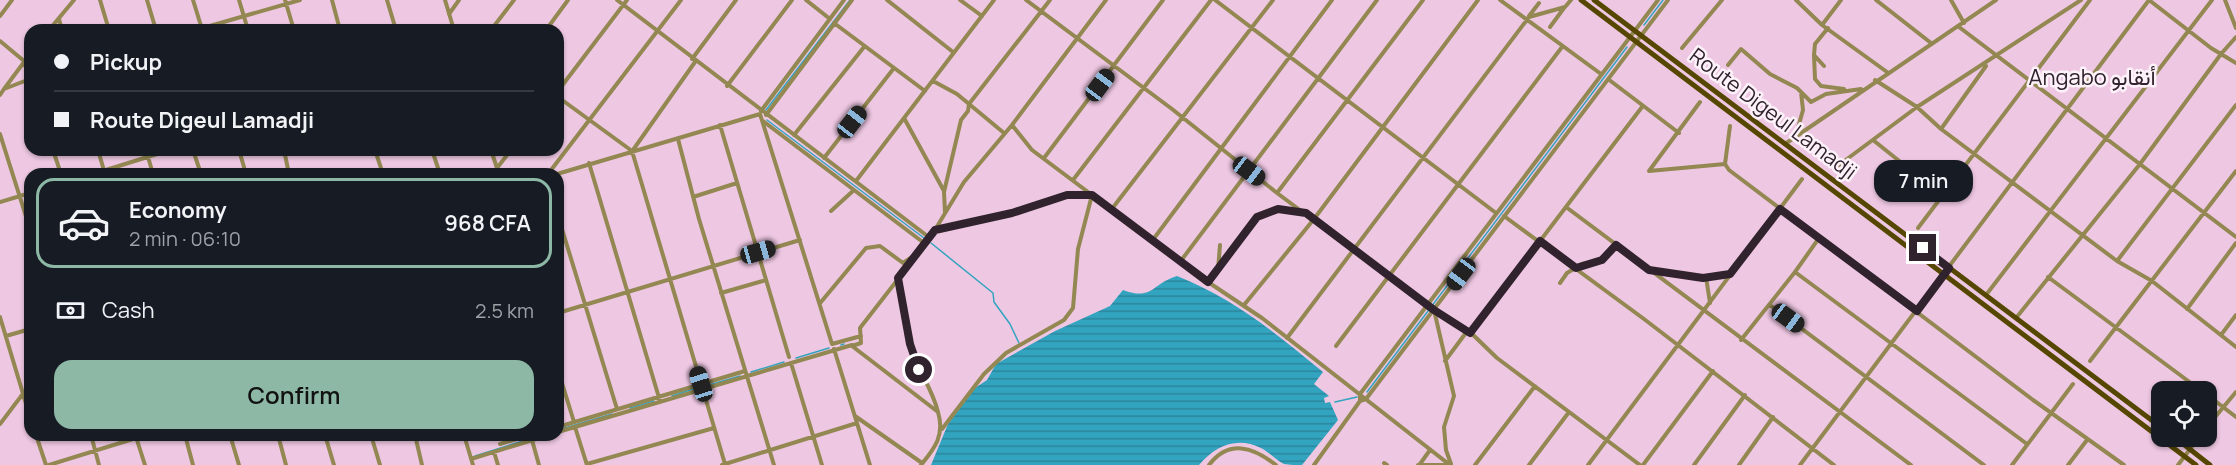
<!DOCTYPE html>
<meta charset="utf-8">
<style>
:root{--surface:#171b24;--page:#20242c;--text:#f1f3f6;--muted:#9ea1a6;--line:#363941;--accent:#8db8a6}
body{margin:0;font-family:Manrope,Vazirmatn,sans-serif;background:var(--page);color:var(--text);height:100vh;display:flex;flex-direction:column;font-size:22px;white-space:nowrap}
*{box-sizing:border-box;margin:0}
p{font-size:20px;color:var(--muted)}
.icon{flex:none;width:33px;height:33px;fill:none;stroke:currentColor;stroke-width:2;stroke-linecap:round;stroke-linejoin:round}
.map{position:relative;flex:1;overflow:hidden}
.side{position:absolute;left:24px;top:168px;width:540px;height:273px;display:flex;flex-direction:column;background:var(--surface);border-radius:18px;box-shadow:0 2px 4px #0004}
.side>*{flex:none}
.guide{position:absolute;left:24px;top:24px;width:540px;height:132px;border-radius:18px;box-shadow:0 2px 4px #0004;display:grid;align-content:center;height:132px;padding:0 30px;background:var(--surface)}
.controls{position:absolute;left:2151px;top:381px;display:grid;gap:12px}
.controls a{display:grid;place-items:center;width:66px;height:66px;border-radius:12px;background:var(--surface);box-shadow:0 2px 4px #0004;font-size:30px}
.end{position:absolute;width:27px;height:27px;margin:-14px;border:8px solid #31232d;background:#fff;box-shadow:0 0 0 3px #fff}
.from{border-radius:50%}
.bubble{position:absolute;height:42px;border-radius:18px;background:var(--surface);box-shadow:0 2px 4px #0004;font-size:20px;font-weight:600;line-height:42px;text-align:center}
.car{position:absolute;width:18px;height:36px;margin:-18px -9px;border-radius:8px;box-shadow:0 0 4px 2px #0007;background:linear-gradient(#222 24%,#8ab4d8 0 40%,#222 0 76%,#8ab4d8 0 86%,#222 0)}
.guide b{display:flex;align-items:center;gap:21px;height:57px;font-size:22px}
.guide b+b{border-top:2px solid var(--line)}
.guide i{width:15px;height:15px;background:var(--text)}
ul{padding:10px 0 0;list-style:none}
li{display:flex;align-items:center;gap:18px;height:90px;margin:0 12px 9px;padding:0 18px;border:3px solid transparent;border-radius:18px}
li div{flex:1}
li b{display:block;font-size:22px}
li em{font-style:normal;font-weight:600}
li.selected{border-color:var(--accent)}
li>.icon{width:54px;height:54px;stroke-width:1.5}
.pay{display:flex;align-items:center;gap:15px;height:66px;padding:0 30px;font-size:22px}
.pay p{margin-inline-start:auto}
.cta{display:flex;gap:12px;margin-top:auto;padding:12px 30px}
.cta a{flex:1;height:69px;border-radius:18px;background:var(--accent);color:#111;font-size:24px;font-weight:600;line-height:69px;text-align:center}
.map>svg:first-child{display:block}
.water{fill:url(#water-rules)}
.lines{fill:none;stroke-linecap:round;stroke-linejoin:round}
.stream{stroke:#32a4bf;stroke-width:1.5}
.minor{stroke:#938752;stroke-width:4}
.major{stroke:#554700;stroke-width:5}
.route{stroke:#31232d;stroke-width:8}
.labels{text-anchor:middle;stroke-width:5;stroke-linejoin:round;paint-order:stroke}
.street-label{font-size:21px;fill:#31232d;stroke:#fef2fa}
.neighbourhood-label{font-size:22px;fill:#31232d;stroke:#fef2fa}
</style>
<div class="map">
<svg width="2236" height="465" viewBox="0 0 2236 465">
<defs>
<pattern id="water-rules" width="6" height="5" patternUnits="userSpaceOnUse" patternTransform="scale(1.5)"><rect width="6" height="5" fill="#32a4bf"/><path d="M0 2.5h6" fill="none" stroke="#2b859c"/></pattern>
</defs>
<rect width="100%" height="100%" fill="#eec7e2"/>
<path class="water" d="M1177,276C1233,298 1277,334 1323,372L1314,384L1329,396L1324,398L1325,403L1330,402L1338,420L1302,465C1297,465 1289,465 1284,464C1276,460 1269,452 1261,448C1237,436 1215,446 1199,465H931L948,424L975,388L987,380L996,364L1055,331L1110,306L1123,290C1153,301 1151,284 1177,276Z"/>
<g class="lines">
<path class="stream" d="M1644,25L1663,0
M766,110L850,0
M767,120L924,238
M931,243L993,293L994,302L1010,324L1019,343
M841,345L844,344
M796,358L829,348
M751,372L784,362
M709,385L740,376
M1367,392L1627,47
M672,396L696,388
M1335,402L1357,397
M630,408L654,401
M558,430L612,414
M475,456L542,435"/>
<path class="minor" d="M100,0L109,30
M147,0L156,30
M193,0L202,29
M239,0L248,30
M285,0L294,30
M332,0L340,30
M387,0L396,30
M445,0L454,30
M617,0L930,238
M806,0L830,19
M887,0L953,52
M960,0L982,16
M1026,0L1172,109L1277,193L1434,310L1468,330L1497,358L1640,465
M1215,0L1496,213
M1500,0L1601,74
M1658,0L1360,394V401L1366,399L1668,0
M1796,0L1822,25L1887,72
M1876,0L1931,43
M1951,0L1964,23
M2149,0L2211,48L2236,63
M2225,0L2236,28
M449,14L459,0
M0,16L12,0
M1529,16L1539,3
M59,19L62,30
M834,23L925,91
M1822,25L1841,0
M1550,27L1564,8
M1959,27L2236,237
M49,30L74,0
M196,30L300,0
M491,30L514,0
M546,30L568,0
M0,41L24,61L30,80
M1682,48L1722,0
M1814,55L1815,79L1821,86L1844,89
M692,59L736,0
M1728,65L1741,49L1770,74L1797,88L1811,102L1826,94L1861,89
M1824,66L1814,55L1815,44L1828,28
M1608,79L1679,133
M1875,80L1917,107L1941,129L2117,261L2152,281L2236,347
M933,81L957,94L1004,133
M727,86L792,0
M4,89L30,54
M558,91L627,0
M0,95L4,89L30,79
M558,97L632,151L725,464
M761,111L844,0
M760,114L832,344L861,336
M766,115L852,0
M904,118L944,191
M763,121L924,243
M720,125L789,357
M1012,125L1032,150L1208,282L1262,318L1450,465
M1730,126L1725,164L1729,170L2033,400L2124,465
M1941,129L1986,66
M0,134L30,229
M794,135L864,47
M1796,135L1803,110L1801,92
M678,139L699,219L774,465
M1873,140L1943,196
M1785,144L1996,0
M53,150L61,174
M98,150L105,174
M146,150L153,174
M193,150L201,174
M239,150L246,174
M284,150L289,174
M375,150L383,174
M432,150L440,174
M491,150L499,174
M633,150L695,62
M824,158L894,68
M1044,158L1163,0
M589,163L660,401
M1839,165L1917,107L2081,0
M497,168L511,150
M1649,171L1700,102
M1649,171L1725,164
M93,174L170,150
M548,174L681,0
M557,174L760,114
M1073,180L1211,0
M856,181L994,0
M1277,193L1423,0
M693,197L737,183
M0,202L30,193
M1566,207L1911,465
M1111,210L1273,0
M831,211L854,190
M945,213L944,192L961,120L968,111L969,104L1050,0
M558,216L617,409
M1504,216L1644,319L1834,465
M1918,228L2090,0
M936,229L1012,213L1070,194L1092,195L1078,249L1073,308L1064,320L1006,353L984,374L942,429
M1152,241L1332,0
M2117,261L2236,105
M1180,262L1377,0
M1218,270L1258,217L1278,209L1303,213
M1651,270L1703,277L1730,274
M1795,272L1819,238
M1706,277L1710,303
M2048,277L2203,392
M898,280C902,301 904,325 910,346C917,370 932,387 938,412
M1208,282L1218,270L1220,245
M1560,283L1567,273L1582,264L1602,260L1615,245
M721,293L766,280
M1986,295L2212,0
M821,302L866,248L880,246L903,263L912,257
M1244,305L1314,219L1478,0
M1770,305L1984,465
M2187,309L2236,243
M1434,310L1454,396L1444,427L1446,450L1451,464
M558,313L800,240
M0,317L30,417
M2016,318L2140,164L2221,54L2236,37
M1470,333L1642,107
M2221,335L2236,315
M6,336L30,329
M1287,338L1529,17L1565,7L1571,0
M1741,340L1795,272L2027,444
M1336,346L1562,47
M834,349L870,465
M1445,361L1468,330
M2090,361L2236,171
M791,363L822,465
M558,370L574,422
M2206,394L2236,417
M855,416L922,463
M0,424L22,395
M558,427L745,371
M575,427L587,465
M2206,428L2236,392
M558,432L852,345
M36,435L46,465
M91,435L99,465
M185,435L193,465
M230,435L239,465
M278,435L286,465
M325,435L334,465
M371,435L380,465
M415,435L422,465
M464,435L473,465
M136,437L145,465
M532,440L539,465
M500,444L530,435
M494,452L498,465
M471,459L549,435
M1384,463L1387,465
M587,464L714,428
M1420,464L1430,450
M49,465L146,435
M722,465L857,423
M921,465C935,448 945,435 938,412L852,346L861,343L860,328L930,238L964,182L1012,125L1106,0
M1209,465C1229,439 1253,447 1276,465
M1314,465L1360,401
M1418,465H1449
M1475,465L1535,386
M1529,465L1569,412
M1588,465L1802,179
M1643,465L1713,371
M1694,465L1745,395
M1739,465L1773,417
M1800,465L2149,0
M2012,465L2073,384
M2068,465L2087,440
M2178,465L2200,436"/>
<path class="major" d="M1581,0L2196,465
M1594,0L2162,428
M2173,436L2210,465"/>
</g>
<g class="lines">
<path class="route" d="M919,370L910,344L898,278L935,230L1012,213L1067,195H1092L1208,282L1257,217L1278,209L1306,213L1434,310L1470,333L1540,241L1576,268L1602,260L1616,245L1649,270L1703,278L1730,274L1780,209L1917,311L1949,268L1923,248"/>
</g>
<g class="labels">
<g class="street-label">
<text transform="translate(1773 114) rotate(37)" y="7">Route Digeul Lamadji</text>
</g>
<g class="neighbourhood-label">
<text x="2092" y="85">Angabo أنقابو</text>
</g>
</g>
</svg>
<div class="controls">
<a><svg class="icon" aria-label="locate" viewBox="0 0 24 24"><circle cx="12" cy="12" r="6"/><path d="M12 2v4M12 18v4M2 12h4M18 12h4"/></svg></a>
</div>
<i class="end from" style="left:919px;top:370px"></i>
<i class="end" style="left:1923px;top:248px"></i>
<div class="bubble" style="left:1874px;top:160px;width:99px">7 min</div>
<i class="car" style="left:1100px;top:85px;rotate:37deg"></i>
<i class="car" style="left:852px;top:122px;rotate:38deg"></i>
<i class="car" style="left:1249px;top:171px;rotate:127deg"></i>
<i class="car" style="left:758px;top:252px;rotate:74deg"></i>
<i class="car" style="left:1461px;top:274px;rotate:217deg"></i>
<i class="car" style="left:1788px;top:318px;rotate:126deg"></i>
<i class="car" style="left:701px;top:384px;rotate:343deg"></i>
<div class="guide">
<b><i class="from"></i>Pickup</b>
<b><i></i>Route Digeul Lamadji</b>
</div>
<section class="side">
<ul>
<li class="selected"><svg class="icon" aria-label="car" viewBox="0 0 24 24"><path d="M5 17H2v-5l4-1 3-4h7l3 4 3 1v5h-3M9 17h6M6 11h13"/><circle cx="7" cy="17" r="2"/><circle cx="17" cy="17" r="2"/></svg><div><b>Economy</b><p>2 min · 06:10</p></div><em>968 CFA</em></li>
</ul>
<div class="pay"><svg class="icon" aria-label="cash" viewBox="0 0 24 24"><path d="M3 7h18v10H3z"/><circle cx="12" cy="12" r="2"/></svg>Cash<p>2.5 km</p></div>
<div class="cta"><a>Confirm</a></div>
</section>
</div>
